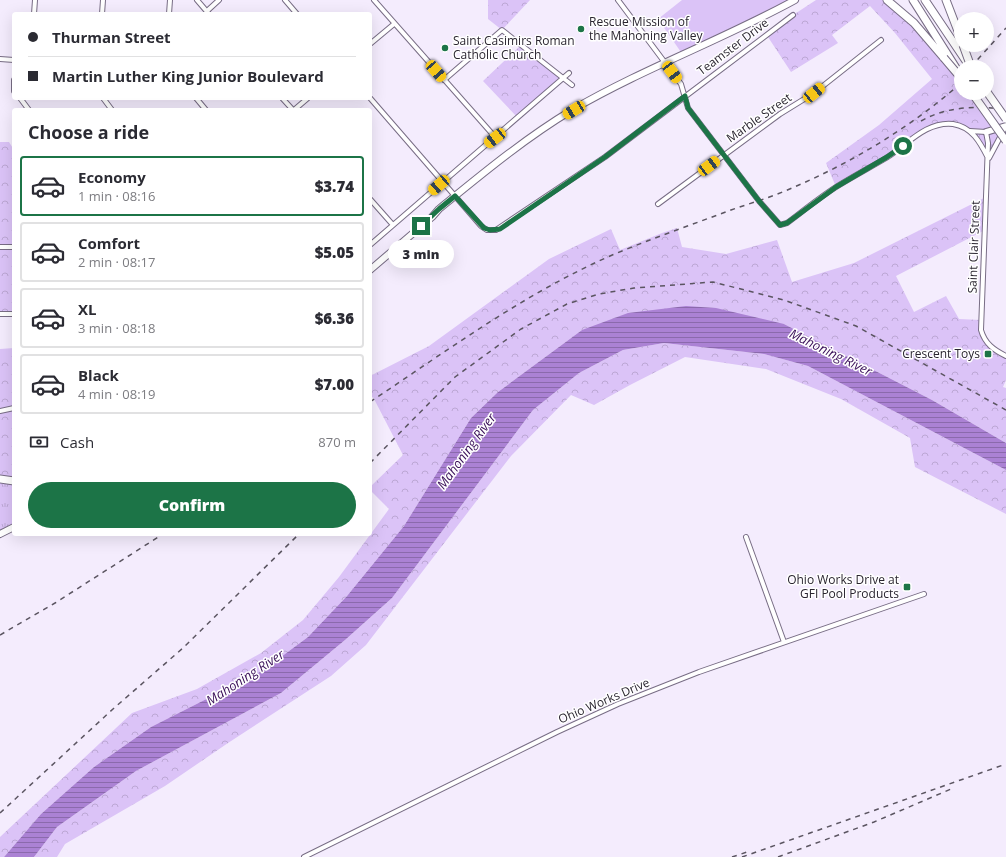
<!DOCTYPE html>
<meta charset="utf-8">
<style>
:root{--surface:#fff;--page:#f2f2f3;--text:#2b2b33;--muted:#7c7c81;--line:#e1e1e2;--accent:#1c7447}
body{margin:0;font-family:"Open Sans",sans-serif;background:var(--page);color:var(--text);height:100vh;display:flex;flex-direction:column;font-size:15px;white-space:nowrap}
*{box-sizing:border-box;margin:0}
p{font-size:13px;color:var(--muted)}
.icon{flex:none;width:22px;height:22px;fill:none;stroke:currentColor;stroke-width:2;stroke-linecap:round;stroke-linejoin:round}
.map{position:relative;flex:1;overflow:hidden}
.drawer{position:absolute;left:12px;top:108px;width:360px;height:428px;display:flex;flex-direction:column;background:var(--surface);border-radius:4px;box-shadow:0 4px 16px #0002}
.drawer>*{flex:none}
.guide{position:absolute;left:12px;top:12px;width:360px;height:88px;border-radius:4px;box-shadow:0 4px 16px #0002;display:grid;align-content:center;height:88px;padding:0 16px;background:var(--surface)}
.tools{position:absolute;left:954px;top:12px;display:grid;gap:8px}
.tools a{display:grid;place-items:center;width:40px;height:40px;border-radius:50%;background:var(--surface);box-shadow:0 4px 16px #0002;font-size:20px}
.end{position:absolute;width:18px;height:18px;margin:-9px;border:5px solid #1c7447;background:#fff;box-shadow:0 0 0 2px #fff}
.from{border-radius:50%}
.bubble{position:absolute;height:28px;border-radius:14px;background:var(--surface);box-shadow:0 4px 16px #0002;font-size:13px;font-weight:800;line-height:28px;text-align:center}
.car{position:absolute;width:12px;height:24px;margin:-12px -6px;border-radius:5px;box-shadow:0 0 3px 1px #0007;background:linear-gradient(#f5c518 24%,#345 0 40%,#f5c518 0 76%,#345 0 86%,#f5c518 0)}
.guide b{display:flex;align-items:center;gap:14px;height:38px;font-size:15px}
.guide b+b{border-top:1px solid var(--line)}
.guide i{width:10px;height:10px;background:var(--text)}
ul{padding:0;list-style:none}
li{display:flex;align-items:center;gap:12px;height:60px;margin:0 8px 6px;padding:0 8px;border:2px solid var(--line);border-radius:4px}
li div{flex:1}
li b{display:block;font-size:15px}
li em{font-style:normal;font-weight:800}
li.on{border-color:var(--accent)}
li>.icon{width:36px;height:36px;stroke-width:1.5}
h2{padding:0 16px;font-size:18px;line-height:48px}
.pay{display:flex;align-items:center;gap:10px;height:44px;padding:0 16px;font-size:15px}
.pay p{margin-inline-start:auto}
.primary-button{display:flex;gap:8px;margin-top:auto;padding:8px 16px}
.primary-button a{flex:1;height:46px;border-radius:24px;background:var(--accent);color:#fff;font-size:16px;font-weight:800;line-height:46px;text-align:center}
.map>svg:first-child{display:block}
.grass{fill:url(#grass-tufts)}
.forest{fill:url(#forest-crowns)}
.park{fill:#dbc3f7}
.water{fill:url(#water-rules)}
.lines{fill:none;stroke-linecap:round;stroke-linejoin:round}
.street-casing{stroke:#786d85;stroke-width:6}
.secondary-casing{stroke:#786d85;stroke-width:8}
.primary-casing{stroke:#786d85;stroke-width:8}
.highway-casing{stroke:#786d85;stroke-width:9}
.street{stroke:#fff;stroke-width:4}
.secondary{stroke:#fff;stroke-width:5.5}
.primary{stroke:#fff;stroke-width:6}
.highway{stroke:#fff;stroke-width:7}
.rail{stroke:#5b5561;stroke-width:1.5;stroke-dasharray:5 5;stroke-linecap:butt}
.highway-bridge-casing{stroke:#786d85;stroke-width:9;stroke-linecap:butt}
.highway-bridge{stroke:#fff;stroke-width:7}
.route{stroke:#1c7447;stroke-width:5}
.poi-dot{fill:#1c7447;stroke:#fff;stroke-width:1.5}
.labels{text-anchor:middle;stroke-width:3;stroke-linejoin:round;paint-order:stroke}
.poi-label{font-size:12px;fill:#2a2530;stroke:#fff;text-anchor:start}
.street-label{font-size:12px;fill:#2a2530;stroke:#fff}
.water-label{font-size:13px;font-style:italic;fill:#3a1059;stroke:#fff}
</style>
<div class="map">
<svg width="1006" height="857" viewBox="0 0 1006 857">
<defs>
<pattern id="grass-tufts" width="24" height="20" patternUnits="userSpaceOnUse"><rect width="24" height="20" fill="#dbc3f7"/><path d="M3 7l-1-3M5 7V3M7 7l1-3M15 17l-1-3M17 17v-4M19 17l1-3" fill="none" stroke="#bca7d4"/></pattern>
<pattern id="forest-crowns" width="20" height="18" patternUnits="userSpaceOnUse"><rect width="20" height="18" fill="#dbc3f7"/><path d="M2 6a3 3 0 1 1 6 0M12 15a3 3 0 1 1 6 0" fill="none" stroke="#bca7d4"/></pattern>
<pattern id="water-rules" width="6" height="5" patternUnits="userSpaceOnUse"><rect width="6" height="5" fill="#ab82d4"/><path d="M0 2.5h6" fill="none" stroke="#8b6aac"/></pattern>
</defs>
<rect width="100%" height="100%" fill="#f4ecfd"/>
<path class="grass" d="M1006,126L988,158L970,131Z
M0,481L14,484V527L0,534Z"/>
<path class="forest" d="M488,0H530L502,30L488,19Z
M816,0H887L914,23L961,78V93H972L997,129L979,132L952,124L933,126L836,187L826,163L879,125L932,79L895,33L870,6L832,35L838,43L791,72L766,34L784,21Z
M521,45L563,78L517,117L483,81Z
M0,142H9L14,150V294L12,314H0Z
M986,197L985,230L896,276L914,312L946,296L959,319L981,320L985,340L1006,356V380L1003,387L1006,388V443L932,400L784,324L582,330L498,392L471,418L404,526L347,596L308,637L262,671L151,727L94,767L41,814L4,857H0V837L132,713L197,689L261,653L303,620L339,577L389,509L370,490V487L403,455L373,397L370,399V376L429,346L549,259L611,229L620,250L662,233L677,228L682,247L726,254L777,240L792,282L854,263Z
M664,343L764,354L808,366L1006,470V514L915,467L910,438L841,399L766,369L685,357L630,385L594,405L571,395L511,456L366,645L331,676L228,743L165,786L65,844L57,857H34L57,827L136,771L281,693L345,640L392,598L533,410L579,373L623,350Z
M14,348V478L0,475V349Z"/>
<path class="park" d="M682,0H795L683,55L658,19Z"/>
<path class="water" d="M686,306L716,308L784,324L932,400L1006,443V470L808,366L764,354L664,343L623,350L579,373L533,410L392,598L345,640L281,693L136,771L57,827L34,857H4L41,814L94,767L151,727L262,671L308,637L347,596L404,526L471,418L498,392L582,330L628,313Z"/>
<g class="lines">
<defs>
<path id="street" d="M197,0L209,14
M285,0L297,14
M374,0L495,137
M618,0L681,84L688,108L759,201L780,225L787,223C803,211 819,198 836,187C852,177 869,168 886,158C907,145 926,121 953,124C972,127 980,142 988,158
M207,11L219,0
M34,14L35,0
M102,14L103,0
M169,14L170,0
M370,44L394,24
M0,59L14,60
M14,80V91
M444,80L502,30L572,85
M20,98L29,110
M103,98L112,110
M196,98L206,110
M282,98L293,110
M370,98L481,226L487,230H496L605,157L793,15
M294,110L308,98
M970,131L986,132L988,143L981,330C985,344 994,350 1006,356
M989,158L1006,126
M370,199L393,225
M658,204L780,114L814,93L881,40
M370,245L569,73
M0,247H14
M0,314H14
M0,411L14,408
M746,537L784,642
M304,857L557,732L618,704L699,672L924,594"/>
<path id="secondary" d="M986,132L1006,126"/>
<path id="primary" d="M370,270L432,217L439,209C482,174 524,139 572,110C644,68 722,40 795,0
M0,534L14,527"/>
<path id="highway" d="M887,0L914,23L944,58
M913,0L956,68
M925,0L970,67
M946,0L961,39
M0,479L14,481"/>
</defs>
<use href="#street" class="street-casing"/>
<use href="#secondary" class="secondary-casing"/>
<use href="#primary" class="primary-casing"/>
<use href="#highway" class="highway-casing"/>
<use href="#street" class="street"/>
<use href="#secondary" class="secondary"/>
<use href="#primary" class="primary"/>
<use href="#highway" class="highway"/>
<path class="rail" d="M971,67L1006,28
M921,121C947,106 977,106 1006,109
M370,402C448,350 524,294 610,256C650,239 691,225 731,210C751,203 772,197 792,188C853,162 911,127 961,83
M370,463L455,377L521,329L567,304L599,294L634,288L713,282L784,300L856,326L1006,410
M0,635L55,603L163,534
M0,813L113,709L183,648L299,534
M732,857L747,852
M742,857L1006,764
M778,857L874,822L951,789"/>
<defs>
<path id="highway-bridge" d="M963,45L971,67
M944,58L961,78
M987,92L1006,119
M972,93L1006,141"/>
</defs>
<use href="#highway-bridge" class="highway-bridge-casing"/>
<use href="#highway-bridge" class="highway-bridge"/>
</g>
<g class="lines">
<path class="route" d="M421,226L439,209L455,196L484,228L490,230L500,229L605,157L685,96L688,108L759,201L780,225L787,223L836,187L887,157L903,146"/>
</g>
<g class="poi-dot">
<circle cx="581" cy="29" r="4"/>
<circle cx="445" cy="48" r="4"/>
<rect x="984" y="350" width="8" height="8" rx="2"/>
<rect x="903" y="583" width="8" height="8" rx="2"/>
</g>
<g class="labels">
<g class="poi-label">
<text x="589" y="26">Rescue Mission of<tspan x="589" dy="14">the Mahoning Valley</tspan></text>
<text x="453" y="45">Saint Casimirs Roman<tspan x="453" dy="14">Catholic Church</tspan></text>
<text x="980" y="358" text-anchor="end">Crescent Toys</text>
<text x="899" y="584" text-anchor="end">Ohio Works Drive at<tspan x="899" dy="14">GFI Pool Products</tspan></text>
</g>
<g class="street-label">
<text transform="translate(733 47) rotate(-37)" y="4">Teamster Drive</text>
<text transform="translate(759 118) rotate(-35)" y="4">Marble Street</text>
<text transform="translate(974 247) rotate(-88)" y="4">Saint Clair Street</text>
<text transform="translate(604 701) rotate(-23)" y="4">Ohio Works Drive</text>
</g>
<g class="water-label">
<text transform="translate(831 352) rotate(26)" y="5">Mahoning River</text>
<text transform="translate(466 451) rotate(-54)" y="5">Mahoning River</text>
<text transform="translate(245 677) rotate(-33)" y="5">Mahoning River</text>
</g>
</g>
</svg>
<div class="tools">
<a>+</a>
<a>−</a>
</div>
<i class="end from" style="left:903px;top:146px"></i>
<i class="end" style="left:421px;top:226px"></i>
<div class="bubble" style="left:388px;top:240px;width:66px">3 min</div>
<i class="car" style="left:436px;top:71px;rotate:139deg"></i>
<i class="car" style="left:672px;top:72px;rotate:143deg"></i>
<i class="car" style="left:814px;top:93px;rotate:51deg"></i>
<i class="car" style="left:574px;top:110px;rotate:239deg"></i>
<i class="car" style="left:495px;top:138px;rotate:232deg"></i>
<i class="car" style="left:709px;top:166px;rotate:53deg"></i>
<i class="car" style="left:439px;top:185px;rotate:229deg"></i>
<div class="guide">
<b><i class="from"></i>Thurman Street</b>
<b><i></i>Martin Luther King Junior Boulevard</b>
</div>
<section class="drawer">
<h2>Choose a ride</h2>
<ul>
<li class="on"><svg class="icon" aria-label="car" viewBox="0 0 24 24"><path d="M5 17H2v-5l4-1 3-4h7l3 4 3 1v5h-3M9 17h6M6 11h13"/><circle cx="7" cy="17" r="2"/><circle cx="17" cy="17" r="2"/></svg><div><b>Economy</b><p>1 min · 08:16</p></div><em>$3.74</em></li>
<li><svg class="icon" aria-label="car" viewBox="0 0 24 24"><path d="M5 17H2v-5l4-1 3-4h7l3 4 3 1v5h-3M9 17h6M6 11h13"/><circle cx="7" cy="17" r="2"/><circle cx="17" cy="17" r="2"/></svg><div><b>Comfort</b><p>2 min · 08:17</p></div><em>$5.05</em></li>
<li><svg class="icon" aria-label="car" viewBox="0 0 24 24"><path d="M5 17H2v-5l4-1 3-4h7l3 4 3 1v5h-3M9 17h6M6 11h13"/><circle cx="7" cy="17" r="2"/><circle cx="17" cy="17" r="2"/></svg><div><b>XL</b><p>3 min · 08:18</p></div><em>$6.36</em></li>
<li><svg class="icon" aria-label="car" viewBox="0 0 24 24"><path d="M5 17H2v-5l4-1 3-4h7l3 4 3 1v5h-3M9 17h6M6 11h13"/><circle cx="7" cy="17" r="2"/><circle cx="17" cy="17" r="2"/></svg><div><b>Black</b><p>4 min · 08:19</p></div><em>$7.00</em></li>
</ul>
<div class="pay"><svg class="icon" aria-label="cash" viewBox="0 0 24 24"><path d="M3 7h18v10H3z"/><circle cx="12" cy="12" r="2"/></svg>Cash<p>870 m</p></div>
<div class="primary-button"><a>Confirm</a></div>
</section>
</div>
